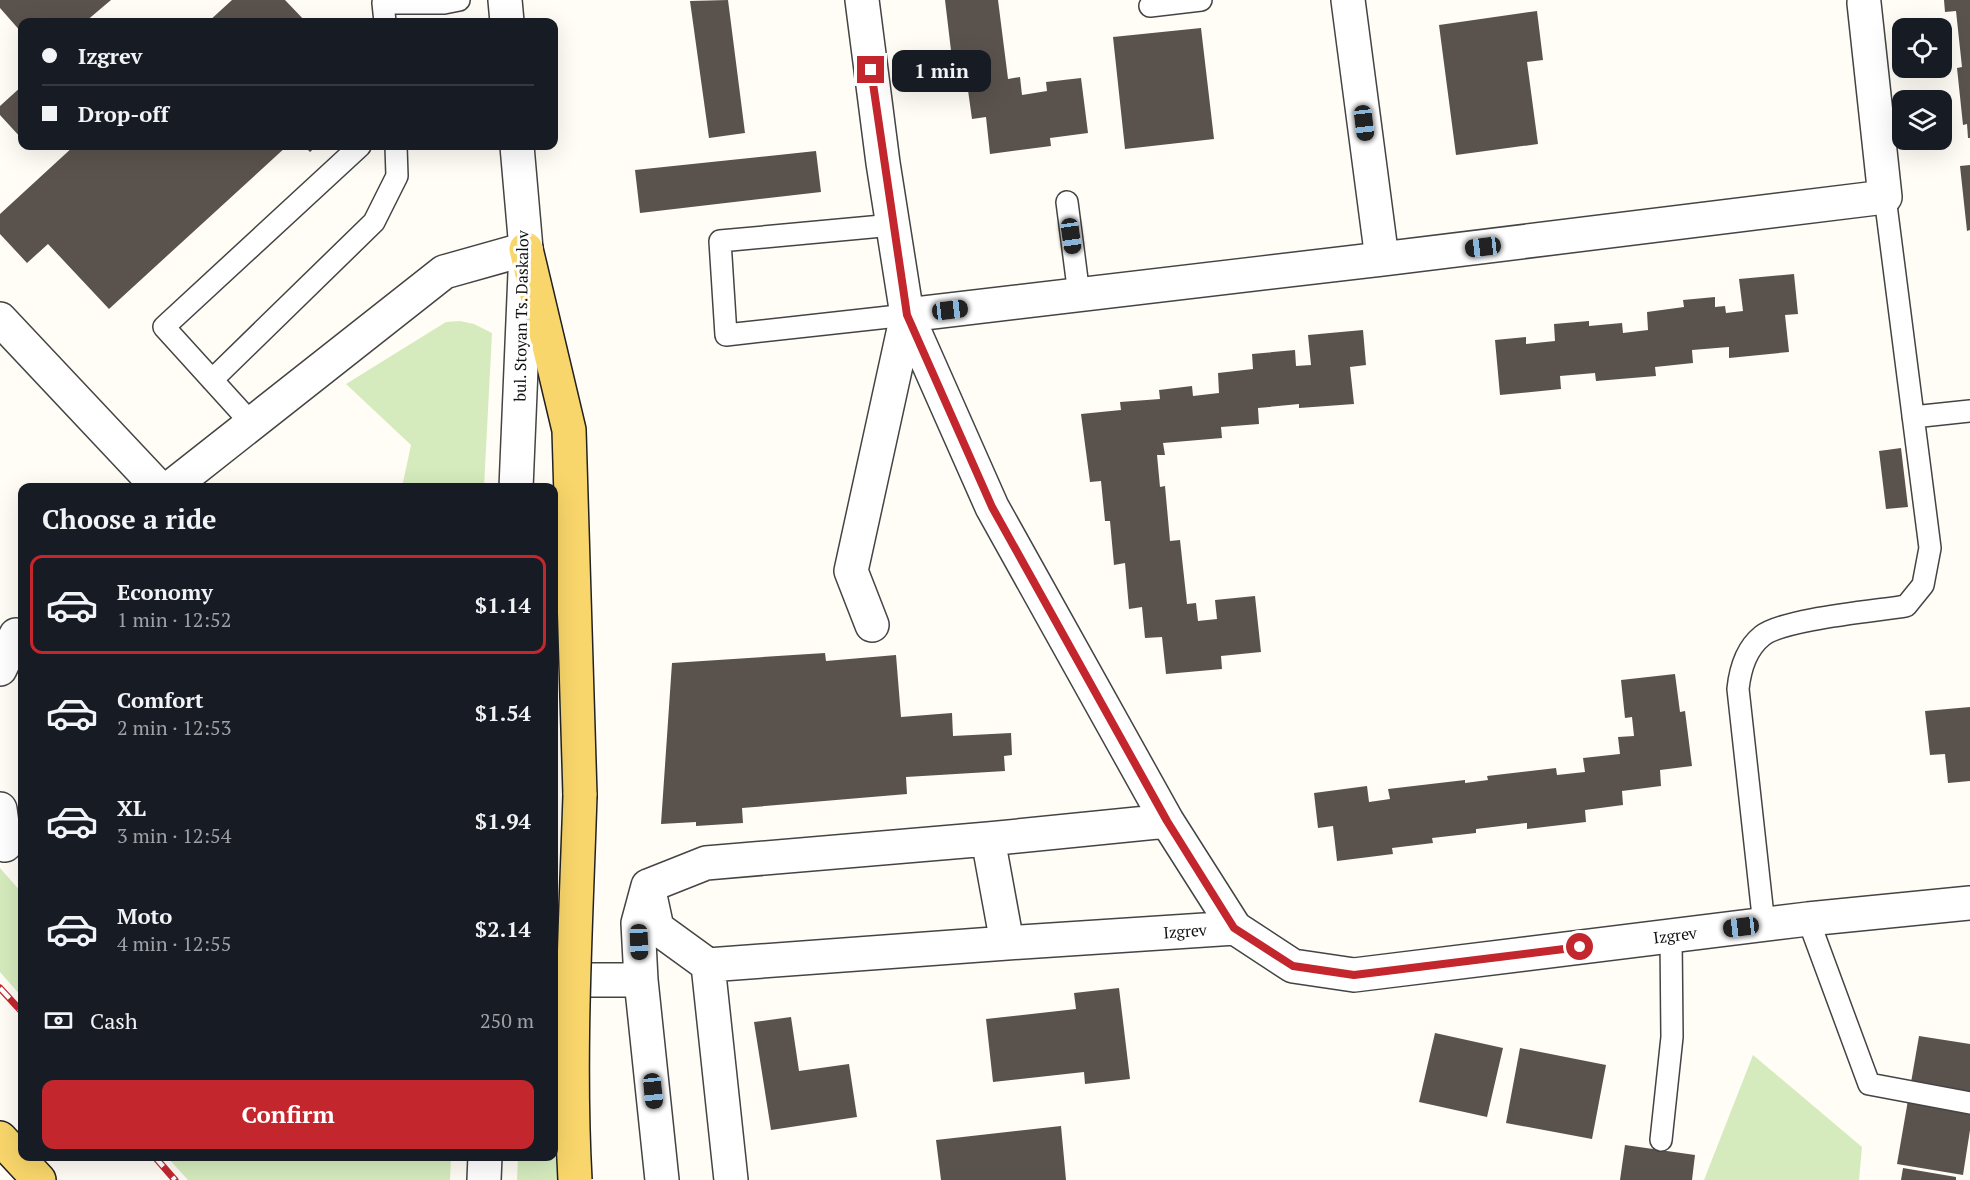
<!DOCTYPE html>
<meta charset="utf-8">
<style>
:root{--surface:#171b24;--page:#242831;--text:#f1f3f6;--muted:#9ea1a6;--line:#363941;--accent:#c4262e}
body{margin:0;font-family:"PT Serif",serif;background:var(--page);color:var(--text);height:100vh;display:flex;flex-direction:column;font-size:22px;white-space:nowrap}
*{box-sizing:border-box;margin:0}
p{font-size:20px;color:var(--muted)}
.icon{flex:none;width:33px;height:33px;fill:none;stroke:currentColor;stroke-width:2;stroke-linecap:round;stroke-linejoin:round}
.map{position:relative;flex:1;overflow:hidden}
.drawer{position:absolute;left:18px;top:483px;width:540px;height:678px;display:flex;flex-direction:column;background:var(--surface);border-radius:12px;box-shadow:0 6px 24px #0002}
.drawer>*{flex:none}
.top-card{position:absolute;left:18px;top:18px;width:540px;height:132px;border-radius:12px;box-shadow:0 6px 24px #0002;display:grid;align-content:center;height:132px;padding:0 24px;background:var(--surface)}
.tools{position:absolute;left:1892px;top:18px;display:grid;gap:12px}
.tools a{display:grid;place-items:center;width:60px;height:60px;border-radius:12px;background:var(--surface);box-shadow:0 6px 24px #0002;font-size:30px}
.end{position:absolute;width:27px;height:27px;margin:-14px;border:8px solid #c4262e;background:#fff;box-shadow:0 0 0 3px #fff}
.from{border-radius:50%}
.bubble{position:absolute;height:42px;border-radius:12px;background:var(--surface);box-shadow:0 6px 24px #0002;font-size:20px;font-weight:600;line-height:42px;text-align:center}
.car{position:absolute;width:18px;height:36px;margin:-18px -9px;border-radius:8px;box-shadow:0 0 4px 2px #0007;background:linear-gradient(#222 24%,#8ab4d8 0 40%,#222 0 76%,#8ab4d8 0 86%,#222 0)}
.top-card b{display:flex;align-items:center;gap:21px;height:57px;font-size:22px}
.top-card b+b{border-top:2px solid var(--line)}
.top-card i{width:15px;height:15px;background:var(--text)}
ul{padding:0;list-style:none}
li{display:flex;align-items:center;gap:18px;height:99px;margin:0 12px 9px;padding:0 12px;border:3px solid transparent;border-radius:12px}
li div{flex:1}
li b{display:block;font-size:22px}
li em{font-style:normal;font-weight:600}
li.selected{border-color:var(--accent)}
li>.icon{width:54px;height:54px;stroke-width:1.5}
h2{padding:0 24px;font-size:27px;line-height:72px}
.pay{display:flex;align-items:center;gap:15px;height:66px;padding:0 24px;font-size:22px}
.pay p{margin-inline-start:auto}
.primary-button{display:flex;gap:12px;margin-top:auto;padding:12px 24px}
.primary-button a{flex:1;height:69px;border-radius:12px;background:var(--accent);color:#fff;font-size:24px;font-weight:600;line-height:69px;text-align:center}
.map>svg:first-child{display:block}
.green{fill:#d5ebbd}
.building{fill:#5a524d}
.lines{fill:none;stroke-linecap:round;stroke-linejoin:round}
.service-casing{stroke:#444;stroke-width:24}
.minor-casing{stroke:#444;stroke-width:36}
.tertiary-casing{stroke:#444;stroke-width:36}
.primary-casing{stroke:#222;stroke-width:36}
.service{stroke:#fff;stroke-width:21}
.minor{stroke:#fff;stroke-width:33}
.tertiary{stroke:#fff;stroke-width:33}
.primary{stroke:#f9d66b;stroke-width:33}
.rail-casing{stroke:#c4262e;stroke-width:7}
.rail{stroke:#fff;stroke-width:4.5;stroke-dasharray:14;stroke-linecap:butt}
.primary-bridge-casing{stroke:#222;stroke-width:36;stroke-linecap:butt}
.primary-bridge{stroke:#f9d66b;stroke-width:33}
.route{stroke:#c4262e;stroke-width:8}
.labels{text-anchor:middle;stroke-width:6;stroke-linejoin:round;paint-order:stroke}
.street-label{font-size:16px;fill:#111;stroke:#fff}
</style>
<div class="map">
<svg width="1970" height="1180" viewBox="0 0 1970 1180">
<rect width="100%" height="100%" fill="#fffdf5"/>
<path class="green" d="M460,321L474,324L492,333L484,487H402L411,445L346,384L446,322Z
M0,868L22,893V997L0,972Z
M554,993H558L559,1180H517L518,1157L554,1156Z
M1753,1055L1862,1147L1859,1180H1704Z
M167,1157H451L450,1180H188Z"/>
<path class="building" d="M0,0H111L85,22H22V33L0,8Z
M232,0H285L306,22H208Z
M728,0L745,133L709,138L690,1Z
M945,0H998L1008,79L1020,77L1022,95L1047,91L1046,82L1081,78L1088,133L1050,138L1051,146L990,154L986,117L972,119L967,83L955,84Z
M1944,0H1970V138H1968L1967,124L1963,125L1957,68L1962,67L1956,11L1945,12Z
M1537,11L1543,60L1527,62L1538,144L1456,155L1439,25Z
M1201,28L1214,139L1125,149L1113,37Z
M22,86V139L0,115V106Z
M74,146H287L109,309L48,244L27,263L0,234V214Z
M304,146H317L310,152Z
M816,151L821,192L640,213L635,170Z
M1970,165V230L1967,231L1960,166Z
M1794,274L1798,314L1785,315L1789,352L1729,358V347L1692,350L1693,363L1655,367L1656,376L1596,381L1595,373L1560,376L1561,389L1500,395L1495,340L1526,337V344L1555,341L1554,324L1589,321V326L1622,323L1623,333L1648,330L1647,312L1684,307L1683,300L1715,297V307L1725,306L1726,313L1743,311L1739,279Z
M1363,330L1366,365L1350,367L1354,404L1299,408V404L1258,408L1259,424L1221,427L1222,438L1163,443L1165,455H1157L1160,487L1165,486L1170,541L1180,540L1187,604L1196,603L1198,621L1217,619L1215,600L1255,596L1261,652L1221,656L1222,669L1166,674L1162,637L1145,638L1142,607L1129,609L1125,563L1114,565L1110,521H1105L1101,481L1090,482L1081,414L1121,410L1120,402L1160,399L1159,390L1192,386L1193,396L1219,393L1218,373L1253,369L1252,354L1295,350L1296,366L1311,365L1308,335Z
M1901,448L1908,507L1886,509L1879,451Z
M825,653L826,661L896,655L901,717L952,713L953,736L1011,733L1012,755L1004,756L1005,771L906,777L907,794L742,808L743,823L696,826V822L661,824L672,663Z
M1675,674L1680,712L1685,711L1692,766L1660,770L1661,786L1622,791L1623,805L1585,810L1586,822L1527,829V823L1476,829V833L1432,838L1433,843L1392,848L1393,854L1337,861L1333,826L1318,828L1314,793L1367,786L1369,802L1390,799L1388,789L1465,780V783L1488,780L1487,776L1556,768L1557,775L1585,772L1583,758L1620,754L1618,737L1634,736L1632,717L1625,718L1621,680Z
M1970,707V781L1948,783L1945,754L1930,755L1925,711Z
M1119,988L1130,1079L1085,1084L1084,1072L993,1082L986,1019L1076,1009L1074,993Z
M791,1017L799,1071L849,1064L857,1117L771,1130L754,1022Z
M1435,1033L1503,1048L1487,1117L1419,1102Z
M1919,1036L1970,1044V1130L1963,1175L1897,1164Z
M1520,1048L1606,1065L1592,1139L1506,1123Z
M1061,1126L1066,1180H941L936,1140Z
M1625,1145L1695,1155L1692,1180H1620Z
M1903,1168L1956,1177V1180H1901Z"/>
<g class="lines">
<defs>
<path id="service" d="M1150,6L1201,0
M385,22L383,3H444L459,0
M1067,202L1079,295
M893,225L720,241L726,335L907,315
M212,380L374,222L397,176L396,146
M1913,417L1970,411
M252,424L164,327L360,146
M1808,919L1869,1084L1970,1103
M1764,925L1738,689C1740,670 1746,649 1762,636C1783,619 1875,611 1906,606L1923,585L1930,548L1885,197
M1661,1140L1672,1037L1671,936"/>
<path id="minor" d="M862,0L883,163L907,315L992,507L1167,821L1235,928
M1348,0L1382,259
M0,319L159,488
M170,488L444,272L526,249
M872,625L851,571L907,315L1382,259L1885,197L1864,3
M0,669L16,635
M0,809L5,845
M988,839L1007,943
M648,886L657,928L708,965L1007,943L1235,928L1293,966L1354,975L1808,919L1970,903
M708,965L731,1180
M554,980H641L662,1180
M641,980L638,923L648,886L706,863L988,839L1167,821"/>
<path id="tertiary" d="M505,0L507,22
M516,488L526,249L517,146
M484,1180L485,1156"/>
<path id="primary" d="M526,249L569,430L580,795
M0,1138L39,1180"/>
</defs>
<use href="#service" class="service-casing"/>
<use href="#minor" class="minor-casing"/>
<use href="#tertiary" class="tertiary-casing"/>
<use href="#primary" class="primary-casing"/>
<use href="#service" class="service"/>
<use href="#minor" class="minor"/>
<use href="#tertiary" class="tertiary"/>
<use href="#primary" class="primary"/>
<defs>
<path id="rail" d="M0,988L22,1012
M154,1156L175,1180"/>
</defs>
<use href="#rail" class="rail-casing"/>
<use href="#rail" class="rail"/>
<defs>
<path id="primary-bridge" d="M575,1180C568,1052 576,923 580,795"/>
</defs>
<use href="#primary-bridge" class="primary-bridge-casing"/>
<use href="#primary-bridge" class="primary-bridge"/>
</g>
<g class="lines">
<path class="route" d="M871,70L907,315L992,507L1167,821L1234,928L1293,966L1354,975L1580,947"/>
</g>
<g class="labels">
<g class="street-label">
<text transform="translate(521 316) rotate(-89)" y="6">bul. Stoyan Ts. Daskalov</text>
<text transform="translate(1185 931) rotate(-4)" y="6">Izgrev</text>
<text transform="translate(1675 935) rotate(-7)" y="6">Izgrev</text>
</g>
</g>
</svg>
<div class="tools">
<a><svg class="icon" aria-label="locate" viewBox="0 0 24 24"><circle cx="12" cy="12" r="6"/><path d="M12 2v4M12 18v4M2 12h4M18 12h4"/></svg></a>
<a><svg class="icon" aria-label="layers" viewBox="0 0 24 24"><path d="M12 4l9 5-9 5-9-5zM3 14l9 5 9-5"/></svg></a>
</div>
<i class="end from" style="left:1580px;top:947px"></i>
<i class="end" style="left:871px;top:70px"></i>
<div class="bubble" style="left:892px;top:50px;width:99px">1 min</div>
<i class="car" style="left:1364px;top:123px;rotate:173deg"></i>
<i class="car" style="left:1071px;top:236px;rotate:172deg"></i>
<i class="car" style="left:1483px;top:247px;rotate:263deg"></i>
<i class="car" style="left:950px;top:310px;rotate:83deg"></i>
<i class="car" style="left:1741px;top:927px;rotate:263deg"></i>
<i class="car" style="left:639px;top:942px;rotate:178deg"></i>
<i class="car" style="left:653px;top:1091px;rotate:174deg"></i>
<div class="top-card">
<b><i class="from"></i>Izgrev</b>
<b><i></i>Drop-off</b>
</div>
<section class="drawer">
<h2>Choose a ride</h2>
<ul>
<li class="selected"><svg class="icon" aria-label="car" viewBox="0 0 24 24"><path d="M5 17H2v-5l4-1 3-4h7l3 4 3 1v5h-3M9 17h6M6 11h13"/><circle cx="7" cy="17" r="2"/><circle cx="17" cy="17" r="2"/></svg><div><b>Economy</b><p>1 min · 12:52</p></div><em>$1.14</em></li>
<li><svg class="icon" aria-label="car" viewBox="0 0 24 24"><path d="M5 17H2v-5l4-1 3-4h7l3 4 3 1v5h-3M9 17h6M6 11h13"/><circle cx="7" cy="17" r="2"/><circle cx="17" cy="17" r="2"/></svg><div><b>Comfort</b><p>2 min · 12:53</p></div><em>$1.54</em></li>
<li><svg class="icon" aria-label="car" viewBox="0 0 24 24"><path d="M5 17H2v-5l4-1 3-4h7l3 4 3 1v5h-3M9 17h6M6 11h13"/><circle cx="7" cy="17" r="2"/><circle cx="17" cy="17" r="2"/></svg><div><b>XL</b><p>3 min · 12:54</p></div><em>$1.94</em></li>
<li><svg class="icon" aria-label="car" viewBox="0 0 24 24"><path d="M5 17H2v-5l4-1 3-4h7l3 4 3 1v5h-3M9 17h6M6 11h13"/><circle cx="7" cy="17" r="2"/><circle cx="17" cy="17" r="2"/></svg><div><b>Moto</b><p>4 min · 12:55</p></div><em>$2.14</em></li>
</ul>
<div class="pay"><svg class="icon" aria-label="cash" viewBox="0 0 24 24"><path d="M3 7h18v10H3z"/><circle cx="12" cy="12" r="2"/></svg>Cash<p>250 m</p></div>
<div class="primary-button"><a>Confirm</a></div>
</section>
</div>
